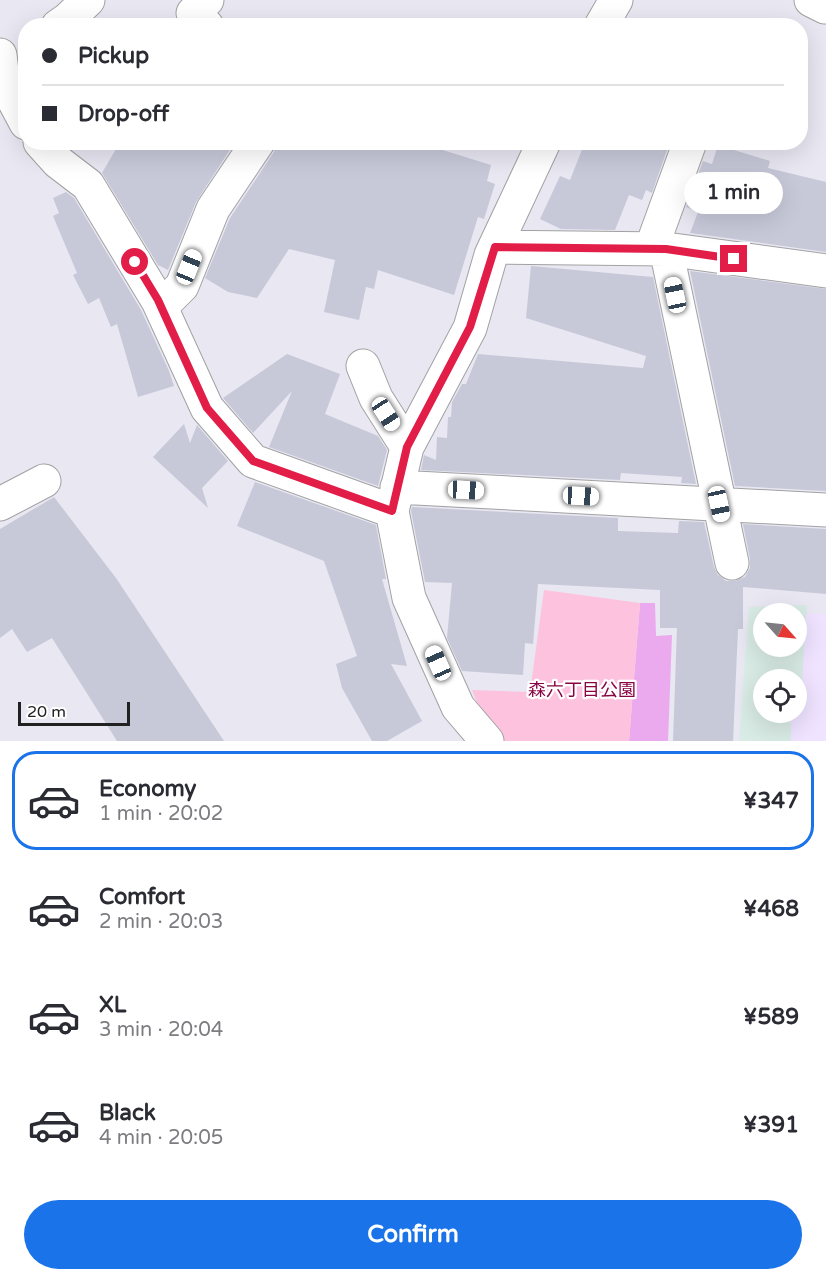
<!DOCTYPE html>
<meta charset="utf-8">
<style>
:root{--surface:#fff;--page:#f7f7f7;--text:#2b2b33;--muted:#7c7c81;--line:#e1e1e2;--accent:#1a73e8}
body{margin:0;font-family:"Varela Round","Noto Sans JP",sans-serif;background:var(--page);color:var(--text);height:100vh;display:flex;flex-direction:column;font-size:22px;white-space:nowrap}
*{box-sizing:border-box;margin:0}
p{font-size:20px;color:var(--muted)}
.icon{flex:none;width:33px;height:33px;fill:none;stroke:currentColor;stroke-width:2;stroke-linecap:round;stroke-linejoin:round}
.map{position:relative;height:741px;overflow:hidden}
.side{display:flex;flex-direction:column;background:var(--surface);flex:1}
.side>*{flex:none}
.banner{position:absolute;left:18px;top:18px;width:790px;height:132px;border-radius:24px;box-shadow:0 6px 24px #0002;display:grid;align-content:center;height:132px;padding:0 24px;background:var(--surface)}
.needle{width:39px;rotate:117deg}
.fabs{position:absolute;left:753px;top:603px;display:grid;gap:12px}
.fabs a{display:grid;place-items:center;width:54px;height:54px;border-radius:50%;background:var(--surface);box-shadow:0 6px 24px #0002;font-size:30px}
.scale{position:absolute;left:18px;bottom:15px;width:112px;box-sizing:border-box;padding-left:6px;border:3px solid #212121;border-top:0;font-size:16px;line-height:21px;white-space:nowrap;color:#212121;-webkit-text-stroke:4px #fff;paint-order:stroke}
.end{position:absolute;width:27px;height:27px;margin:-14px;border:8px solid #e11d48;background:#fff;box-shadow:0 0 0 3px #fff}
.from{border-radius:50%}
.bubble{position:absolute;height:42px;border-radius:21px;background:var(--surface);box-shadow:0 6px 24px #0002;font-size:20px;font-weight:700;line-height:42px;text-align:center}
.car{position:absolute;width:18px;height:36px;margin:-18px -9px;border-radius:8px;box-shadow:0 0 4px 2px #0007;background:linear-gradient(#fff 24%,#345 0 40%,#fff 0 76%,#345 0 86%,#fff 0)}
.banner b{display:flex;align-items:center;gap:21px;height:57px;font-size:22px}
.banner b+b{border-top:2px solid var(--line)}
.banner i{width:15px;height:15px;background:var(--text)}
ul{padding:10px 0 0;list-style:none}
li{display:flex;align-items:center;gap:18px;height:99px;margin:0 12px 9px;padding:0 12px;border:3px solid transparent;border-radius:24px}
li div{flex:1}
li b{display:block;font-size:22px}
li em{font-style:normal;font-weight:700}
li.selected{border-color:var(--accent)}
li>.icon{width:54px;height:54px;stroke-width:1.5}
.button{display:flex;gap:12px;margin-top:auto;padding:12px 24px}
.button a{flex:1;height:69px;border-radius:36px;background:var(--accent);color:#fff;font-size:24px;font-weight:700;line-height:69px;text-align:center}
.map>svg:first-child{display:block}
.industrial{fill:#d8ebe4;fill-rule:evenodd}
.education{fill:#efe3ff}
.grass{fill:#ebaaee}
.park{fill:#fdc3de}
.building{fill:#c7c9d9}
.lines{fill:none;stroke-linecap:round;stroke-linejoin:round}
.minor-casing{stroke:#a2a2a2;stroke-width:35}
.minor{stroke:#fff;stroke-width:33}
.route{stroke:#e11d48;stroke-width:8}
.labels{text-anchor:middle;stroke-width:4.5;stroke-linejoin:round;paint-order:stroke}
.park-label{font-size:18px;fill:#890443;stroke:#fff}
</style>
<div class="map">
<svg width="826" height="741" viewBox="0 0 826 741">
<rect width="100%" height="100%" fill="#e8e7f2"/>
<path class="industrial" d="M807,605L801,703L797,704L796,680H764V712L791,713V741H739L749,607ZM764,614H796V646H764Z"/>
<path class="education" d="M806,614H826V741H791V713L796,712L797,704L801,703Z"/>
<path class="grass" d="M640,603H655L656,636L672,635L668,741H629Z"/>
<path class="park" d="M544,590L640,603L629,741H501L484,720L472,690L530,692Z"/>
<path class="building" d="M120,142H235L196,202L168,270L158,265L102,173Z
M277,142H417L491,165L487,181L495,184L484,219L478,217L454,295L378,270L374,289L366,287L359,320L324,312L335,260L289,249L257,298L228,292L205,278L230,218L274,152Z
M585,142H658L668,147L652,193L646,190L642,200L629,195L615,230L561,229L540,219L560,176L570,180Z
M718,145L770,161L768,168L826,182V252L690,233L698,212L686,207L703,161L712,164Z
M66,192L74,198L141,310L169,371L174,386L138,397L117,324L111,327L99,298L88,304L73,275L77,273L53,216L59,213L53,198Z
M531,266L653,277L696,484L681,483L682,477L621,473L620,480L421,470L424,455L436,460L437,437L447,438L448,417H451L452,402L462,384H466L478,354L643,368L646,356L526,318Z
M690,271L826,289V491L735,486Z
M287,354L340,374L325,414L378,436L387,450L378,486L269,447L292,391L253,433L223,398Z
M184,424L190,443L197,425L228,461L202,488L208,508L153,457Z
M255,482L376,525L386,579H382L407,666L391,664L422,721L387,741H372L342,688L336,664L357,656L324,561L237,526Z
M54,497L116,578L224,741H117L52,638L27,652L12,629L0,638V529Z
M412,507L618,518V531L678,533L679,521L704,522L714,567L718,575L726,581H735L745,577L750,568V559L743,524L826,529V594L743,587V629H738L733,741H673L677,628H660V590L538,584L533,644L525,643L523,675L462,671L447,638L452,583L425,582L411,511Z"/>
<g class="lines">
<defs>
<path id="minor" d="M207,0L193,13L207,26
M811,0L825,7
M58,26L68,19L88,0
M601,26L616,0
M0,55L3,80L26,123
M40,142L58,162L88,185L158,301L207,408L253,461L392,511
M495,247L666,249L826,271
M651,249L690,142
M666,249L732,563
M161,307L182,286L213,209L258,142
M363,366L376,398L407,447
M397,487L826,510
M0,504L44,481
M487,741L458,707L409,598L392,511L407,447L470,328L491,255L544,142"/>
</defs>
<use href="#minor" class="minor-casing"/>
<use href="#minor" class="minor"/>
</g>
<g class="lines">
<path class="route" d="M135,262L158,300L207,408L253,461L392,511L407,447L470,327L495,247L666,249L734,259"/>
</g>
<g class="labels">
<g class="park-label">
<text x="582" y="696">森六丁目公園</text>
</g>
</g>
</svg>
<div class="fabs">
<a><svg class="needle" viewBox="-14 -14 28 28"><path d="M0-13l5 13h-10z" fill="#e53935"/><path d="M0 13l5-13h-10z" fill="#7c7c81"/></svg></a>
<a><svg class="icon" aria-label="locate" viewBox="0 0 24 24"><circle cx="12" cy="12" r="6"/><path d="M12 2v4M12 18v4M2 12h4M18 12h4"/></svg></a>
</div>
<div class="scale">20 m</div>
<i class="end from" style="left:135px;top:262px"></i>
<i class="end" style="left:734px;top:259px"></i>
<div class="bubble" style="left:684px;top:172px;width:99px">1 min</div>
<i class="car" style="left:189px;top:267px;rotate:22deg"></i>
<i class="car" style="left:675px;top:295px;rotate:348deg"></i>
<i class="car" style="left:386px;top:414px;rotate:147deg"></i>
<i class="car" style="left:466px;top:490px;rotate:93deg"></i>
<i class="car" style="left:581px;top:496px;rotate:93deg"></i>
<i class="car" style="left:719px;top:504px;rotate:168deg"></i>
<i class="car" style="left:438px;top:663px;rotate:336deg"></i>
<div class="banner">
<b><i class="from"></i>Pickup</b>
<b><i></i>Drop-off</b>
</div>
</div>
<section class="side">
<ul>
<li class="selected"><svg class="icon" aria-label="car" viewBox="0 0 24 24"><path d="M5 17H2v-5l4-1 3-4h7l3 4 3 1v5h-3M9 17h6M6 11h13"/><circle cx="7" cy="17" r="2"/><circle cx="17" cy="17" r="2"/></svg><div><b>Economy</b><p>1 min · 20:02</p></div><em>¥347</em></li>
<li><svg class="icon" aria-label="car" viewBox="0 0 24 24"><path d="M5 17H2v-5l4-1 3-4h7l3 4 3 1v5h-3M9 17h6M6 11h13"/><circle cx="7" cy="17" r="2"/><circle cx="17" cy="17" r="2"/></svg><div><b>Comfort</b><p>2 min · 20:03</p></div><em>¥468</em></li>
<li><svg class="icon" aria-label="car" viewBox="0 0 24 24"><path d="M5 17H2v-5l4-1 3-4h7l3 4 3 1v5h-3M9 17h6M6 11h13"/><circle cx="7" cy="17" r="2"/><circle cx="17" cy="17" r="2"/></svg><div><b>XL</b><p>3 min · 20:04</p></div><em>¥589</em></li>
<li><svg class="icon" aria-label="car" viewBox="0 0 24 24"><path d="M5 17H2v-5l4-1 3-4h7l3 4 3 1v5h-3M9 17h6M6 11h13"/><circle cx="7" cy="17" r="2"/><circle cx="17" cy="17" r="2"/></svg><div><b>Black</b><p>4 min · 20:05</p></div><em>¥391</em></li>
</ul>
<div class="button"><a>Confirm</a></div>
</section>
